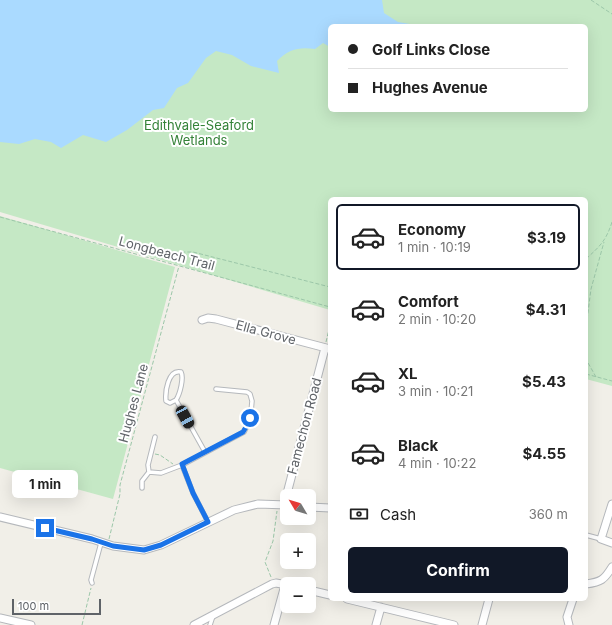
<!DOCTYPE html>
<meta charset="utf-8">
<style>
:root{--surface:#fff;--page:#f6f6f6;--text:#222;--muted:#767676;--line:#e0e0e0;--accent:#111827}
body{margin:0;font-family:Inter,sans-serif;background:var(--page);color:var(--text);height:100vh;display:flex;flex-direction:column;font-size:15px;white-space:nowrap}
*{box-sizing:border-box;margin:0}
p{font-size:13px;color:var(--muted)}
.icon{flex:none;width:22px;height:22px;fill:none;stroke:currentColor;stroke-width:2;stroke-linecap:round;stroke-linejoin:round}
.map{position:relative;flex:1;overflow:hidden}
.drawer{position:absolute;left:328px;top:197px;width:260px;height:404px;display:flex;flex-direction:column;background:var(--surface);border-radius:6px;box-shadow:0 4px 16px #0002}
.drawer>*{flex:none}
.hud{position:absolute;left:328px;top:24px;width:260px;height:88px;border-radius:6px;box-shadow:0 4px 16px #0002;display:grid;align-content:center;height:88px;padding:0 20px;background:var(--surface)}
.needle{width:26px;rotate:308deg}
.controls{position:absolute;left:280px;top:489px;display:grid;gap:8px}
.controls a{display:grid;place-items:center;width:36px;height:36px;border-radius:6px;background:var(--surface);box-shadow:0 4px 16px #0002;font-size:20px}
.scale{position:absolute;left:12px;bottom:10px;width:89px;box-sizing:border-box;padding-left:4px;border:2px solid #5f6368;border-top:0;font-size:11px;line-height:14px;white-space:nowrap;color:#5f6368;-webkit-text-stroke:3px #fff;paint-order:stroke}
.end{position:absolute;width:18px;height:18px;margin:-9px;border:5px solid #1a73e8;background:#fff;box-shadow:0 0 0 2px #fff}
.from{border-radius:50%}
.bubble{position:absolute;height:28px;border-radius:6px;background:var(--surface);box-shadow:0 4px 16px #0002;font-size:13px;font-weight:700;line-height:28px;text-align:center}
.car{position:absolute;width:12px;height:24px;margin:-12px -6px;border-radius:5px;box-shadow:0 0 3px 1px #0007;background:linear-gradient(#222 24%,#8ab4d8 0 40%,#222 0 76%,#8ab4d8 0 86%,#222 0)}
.hud b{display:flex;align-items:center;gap:14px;height:38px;font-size:15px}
.hud b+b{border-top:1px solid var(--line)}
.hud i{width:10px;height:10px;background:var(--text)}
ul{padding:7px 0 0;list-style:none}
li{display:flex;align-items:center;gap:12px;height:66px;margin:0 8px 6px;padding:0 12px;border:2px solid transparent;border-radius:6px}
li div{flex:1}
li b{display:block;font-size:15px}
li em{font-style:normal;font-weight:700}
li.on{border-color:var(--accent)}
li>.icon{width:36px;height:36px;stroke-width:1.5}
.pay{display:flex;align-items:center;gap:10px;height:44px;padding:0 20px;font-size:15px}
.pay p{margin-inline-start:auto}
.action{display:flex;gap:8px;margin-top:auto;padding:8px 20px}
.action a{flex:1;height:46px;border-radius:6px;background:var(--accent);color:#fff;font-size:16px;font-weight:700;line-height:46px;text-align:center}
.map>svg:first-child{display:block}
.green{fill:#c5e8c5;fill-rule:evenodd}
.water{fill:#aadaff}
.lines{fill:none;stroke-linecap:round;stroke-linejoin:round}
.service-casing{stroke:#b5b8bc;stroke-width:5.5}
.minor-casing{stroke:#b5b8bc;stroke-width:9}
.path{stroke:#9cc7a9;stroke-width:1;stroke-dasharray:4 2;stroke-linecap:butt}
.service{stroke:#fff;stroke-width:3.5}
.minor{stroke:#fff;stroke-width:7}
.route{stroke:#1a73e8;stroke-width:5}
.labels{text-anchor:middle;stroke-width:4;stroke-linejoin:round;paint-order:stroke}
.park-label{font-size:13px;fill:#348238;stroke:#fff}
.street-label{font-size:13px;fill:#5f6368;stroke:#fff}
</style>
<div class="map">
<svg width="612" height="625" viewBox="0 0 612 625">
<rect width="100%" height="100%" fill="#f1efe8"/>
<path class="green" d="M0,0H612V386L586,379V199H330V310L0,212ZM330,26H586V110H330Z
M0,216L175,267L113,499L0,468Z"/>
<path class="water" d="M0,0H382L384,13L398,22L422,26H330V47L323,43L315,49C299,47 289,49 277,61L279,73L251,66L232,55L216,51L206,58L188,83L177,88L164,108L153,110L127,130L106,142L83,135L61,148L51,142L35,139L19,144L0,142Z"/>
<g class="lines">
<defs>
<path id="service" d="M176,400C180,394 184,378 181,372C168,369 165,392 166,401L170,403L176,400L205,452
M155,437L148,465L149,472L161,473L182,465
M142,488V481L149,472
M208,522L193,493L182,465L244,432L247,426L251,412L252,401L250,394L247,392L216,389
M586,535L601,539
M92,583L91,580L101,543
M210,625L213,616"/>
<path id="minor" d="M202,320L208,318L216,319L330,349
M612,504L601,539L612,543
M284,505L325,348
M309,507L330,508
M0,517L92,539L113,546L144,550L161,545L234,510L258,504L287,505
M586,584C601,582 604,580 612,567
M309,590L330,595
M347,599L454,625
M0,618L31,625
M194,625L272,584L276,583L287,585
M274,625L285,585
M376,625L381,607
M482,625L489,599
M569,625L567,617L573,599"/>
</defs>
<use href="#service" class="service-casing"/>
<use href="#minor" class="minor-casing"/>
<path class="path" d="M591,0L612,14
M0,217L330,307
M586,259C600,246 606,241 612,222
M176,263L178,256L183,252H193L330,287
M326,342L330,325
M586,374L612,381
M596,377L587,361V320L591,289L604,242
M155,454L160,455L173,464
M109,539L120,494V485L179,266
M271,577L265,562L273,541L277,511
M82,625L91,588"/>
<use href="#service" class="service"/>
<use href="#minor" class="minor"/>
</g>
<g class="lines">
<path class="route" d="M45,528L92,539L113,546L144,550L161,545L208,522L193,493L182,464L243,432L246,427L250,418"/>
</g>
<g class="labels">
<g class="park-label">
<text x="199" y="130">Edithvale-Seaford<tspan x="199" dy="15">Wetlands</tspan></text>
</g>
<g class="street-label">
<text transform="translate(167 253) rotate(15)" y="5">Longbeach Trail</text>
<text transform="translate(266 332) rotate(15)" y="5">Ella Grove</text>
<text transform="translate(133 403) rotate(-75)" y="5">Hughes Lane</text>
<text transform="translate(304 426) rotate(-75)" y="5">Famechon Road</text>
</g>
</g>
</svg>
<div class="controls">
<a><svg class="needle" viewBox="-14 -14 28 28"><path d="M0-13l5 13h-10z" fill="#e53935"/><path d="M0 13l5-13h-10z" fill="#767676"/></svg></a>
<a>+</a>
<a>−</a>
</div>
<div class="scale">100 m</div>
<i class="end from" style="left:250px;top:418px"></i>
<i class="end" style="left:45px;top:528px"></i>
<div class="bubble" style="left:12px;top:470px;width:66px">1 min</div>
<i class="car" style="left:185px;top:417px;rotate:151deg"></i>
<div class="hud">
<b><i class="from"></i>Golf Links Close</b>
<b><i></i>Hughes Avenue</b>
</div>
<section class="drawer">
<ul>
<li class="on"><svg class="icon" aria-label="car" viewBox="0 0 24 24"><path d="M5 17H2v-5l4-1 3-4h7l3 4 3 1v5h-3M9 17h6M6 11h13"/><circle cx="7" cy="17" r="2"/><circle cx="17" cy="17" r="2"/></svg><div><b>Economy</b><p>1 min · 10:19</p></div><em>$3.19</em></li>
<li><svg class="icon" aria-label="car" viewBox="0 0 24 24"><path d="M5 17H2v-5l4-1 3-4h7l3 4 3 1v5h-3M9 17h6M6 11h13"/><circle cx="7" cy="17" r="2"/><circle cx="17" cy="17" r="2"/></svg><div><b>Comfort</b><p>2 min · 10:20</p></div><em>$4.31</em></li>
<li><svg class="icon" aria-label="car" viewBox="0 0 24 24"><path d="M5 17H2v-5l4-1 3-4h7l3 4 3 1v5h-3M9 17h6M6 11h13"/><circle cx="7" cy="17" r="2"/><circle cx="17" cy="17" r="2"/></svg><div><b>XL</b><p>3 min · 10:21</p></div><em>$5.43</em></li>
<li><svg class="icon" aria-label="car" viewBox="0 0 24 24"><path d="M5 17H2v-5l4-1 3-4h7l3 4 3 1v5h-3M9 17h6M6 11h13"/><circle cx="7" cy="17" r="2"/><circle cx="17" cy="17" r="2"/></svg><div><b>Black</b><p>4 min · 10:22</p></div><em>$4.55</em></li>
</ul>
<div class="pay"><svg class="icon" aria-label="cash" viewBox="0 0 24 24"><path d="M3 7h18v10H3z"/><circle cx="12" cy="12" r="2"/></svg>Cash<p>360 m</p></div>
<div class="action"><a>Confirm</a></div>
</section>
</div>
